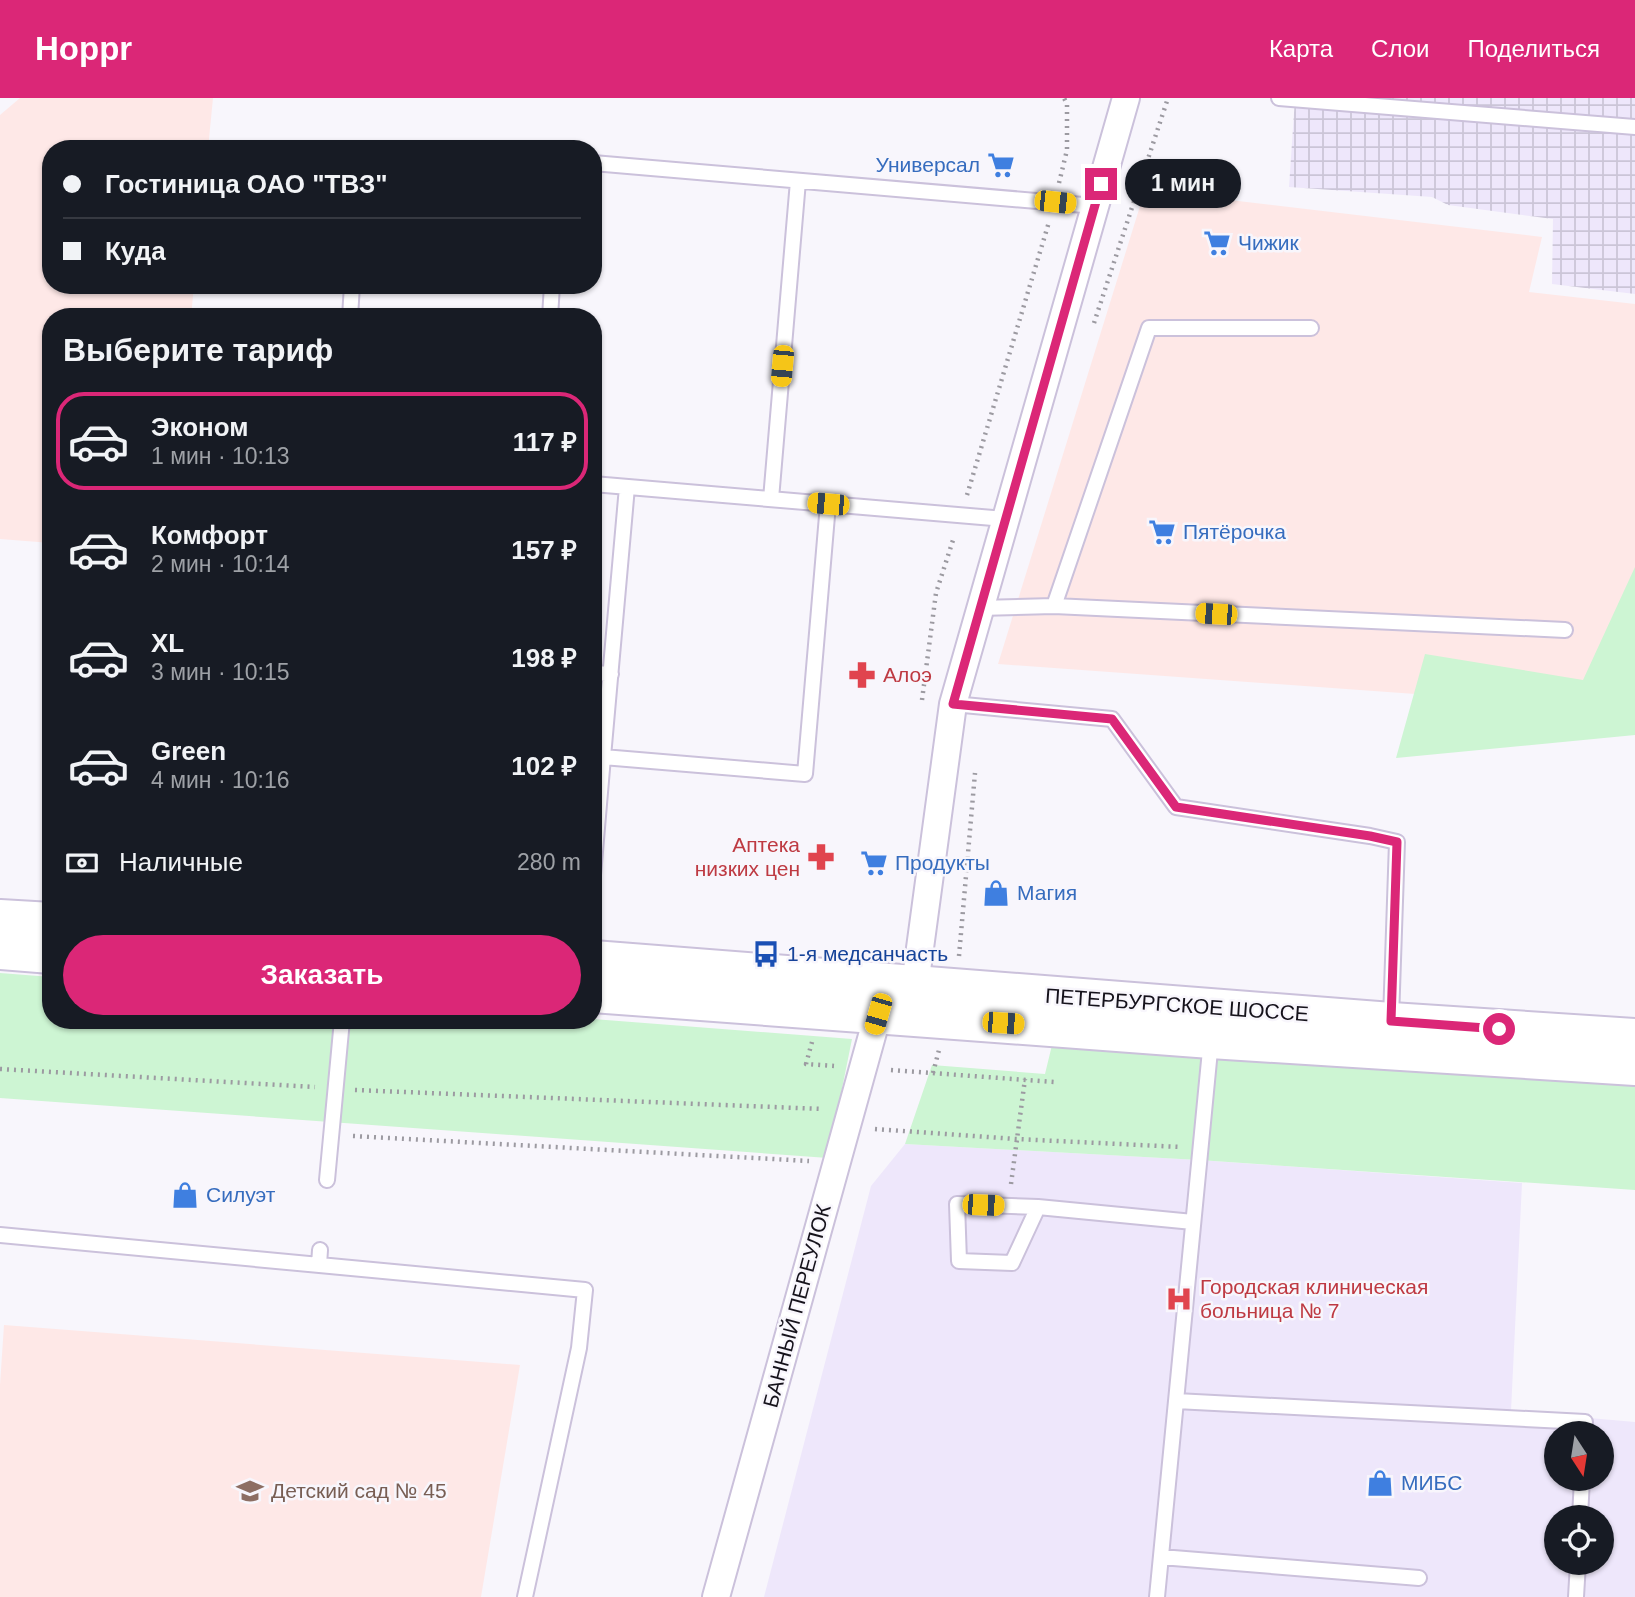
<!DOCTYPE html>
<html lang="ru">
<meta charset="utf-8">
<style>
:root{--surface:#171b24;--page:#20242c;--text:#f1f3f6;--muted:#9ea1a6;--line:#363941;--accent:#db2777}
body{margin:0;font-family:Helvetica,sans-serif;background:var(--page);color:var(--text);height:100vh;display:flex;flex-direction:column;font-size:26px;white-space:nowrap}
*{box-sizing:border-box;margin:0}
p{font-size:23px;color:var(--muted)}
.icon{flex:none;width:38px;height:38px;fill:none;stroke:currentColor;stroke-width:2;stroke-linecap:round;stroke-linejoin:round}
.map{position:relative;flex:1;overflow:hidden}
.side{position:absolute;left:42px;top:210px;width:560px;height:721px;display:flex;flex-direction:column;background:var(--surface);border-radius:28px;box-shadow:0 2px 5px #0004}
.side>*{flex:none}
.hud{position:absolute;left:42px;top:42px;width:560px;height:154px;border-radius:28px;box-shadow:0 2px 5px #0004;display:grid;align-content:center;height:154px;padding:0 21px;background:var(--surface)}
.needle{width:46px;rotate:168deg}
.buttons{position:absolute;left:1544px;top:1323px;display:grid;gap:14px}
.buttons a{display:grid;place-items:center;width:70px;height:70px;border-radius:50%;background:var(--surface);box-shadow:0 2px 5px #0004;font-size:35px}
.end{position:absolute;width:32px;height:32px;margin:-16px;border:9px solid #db2777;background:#fff;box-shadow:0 0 0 4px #fff}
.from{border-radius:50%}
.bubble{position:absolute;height:49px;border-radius:24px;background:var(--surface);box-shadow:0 2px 5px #0004;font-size:23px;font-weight:700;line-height:49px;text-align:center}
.car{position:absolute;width:21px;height:42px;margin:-21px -10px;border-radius:9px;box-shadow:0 0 5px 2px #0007;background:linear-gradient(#f5c518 24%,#345 0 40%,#f5c518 0 76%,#345 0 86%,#f5c518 0)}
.hud b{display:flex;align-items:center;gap:24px;height:66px;font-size:26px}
.hud b+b{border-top:2px solid var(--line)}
.hud i{width:18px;height:18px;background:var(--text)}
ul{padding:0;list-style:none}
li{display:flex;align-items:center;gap:21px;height:98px;margin:0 14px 10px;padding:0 7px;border:4px solid transparent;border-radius:28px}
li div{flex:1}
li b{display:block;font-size:26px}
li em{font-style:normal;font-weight:700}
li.active{border-color:var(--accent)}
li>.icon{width:63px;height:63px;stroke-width:1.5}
h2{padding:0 21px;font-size:32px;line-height:84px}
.pay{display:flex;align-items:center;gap:18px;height:77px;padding:0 21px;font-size:26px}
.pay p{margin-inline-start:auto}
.button{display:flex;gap:14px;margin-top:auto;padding:14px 21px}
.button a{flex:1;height:80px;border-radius:42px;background:var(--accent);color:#fff;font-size:28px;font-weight:700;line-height:80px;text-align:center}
header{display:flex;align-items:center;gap:42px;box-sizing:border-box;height:98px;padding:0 35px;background:var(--accent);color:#fff}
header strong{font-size:33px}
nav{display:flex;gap:38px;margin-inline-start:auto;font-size:24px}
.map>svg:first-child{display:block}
.commercial{fill:#fee8e7}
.industrial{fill:url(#industrial-grid)}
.built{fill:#eee7fb;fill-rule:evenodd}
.grass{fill:#cdf5d3}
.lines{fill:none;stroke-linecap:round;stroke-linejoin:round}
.lane-casing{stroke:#cbc1db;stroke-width:18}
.street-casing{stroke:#cbc1db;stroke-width:30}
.primary-casing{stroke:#cbc1db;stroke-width:42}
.path{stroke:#9c9aa1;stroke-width:4.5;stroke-dasharray:2 5;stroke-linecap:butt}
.lane{stroke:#fff;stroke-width:14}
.street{stroke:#fff;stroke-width:26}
.primary{stroke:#fff;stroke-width:38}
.route{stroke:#db2777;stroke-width:9}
.labels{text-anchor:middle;stroke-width:5;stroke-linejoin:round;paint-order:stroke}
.shop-label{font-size:21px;fill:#366cbe;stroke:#f8f6fc;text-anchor:start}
.health-label{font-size:21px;fill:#be3a42;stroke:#f8f6fc;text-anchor:start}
.transit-label{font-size:21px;fill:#164399;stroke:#f8f6fc;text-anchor:start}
.street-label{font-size:21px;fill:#15121b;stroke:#f8f6fc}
.education-label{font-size:21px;fill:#785e54;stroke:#f8f6fc;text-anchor:start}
</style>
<header>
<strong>Hoppr</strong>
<nav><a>Карта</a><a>Слои</a><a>Поделиться</a></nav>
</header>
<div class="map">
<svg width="1635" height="1499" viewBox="0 0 1635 1499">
<defs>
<pattern id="industrial-grid" width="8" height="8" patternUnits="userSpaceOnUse" patternTransform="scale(1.75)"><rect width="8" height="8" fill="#eee7fb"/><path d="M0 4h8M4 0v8" fill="none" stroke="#cbc5d7"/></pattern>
</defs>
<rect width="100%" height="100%" fill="#f8f6fc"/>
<path class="commercial" d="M20,0H213L208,51H51V187H194L191,219H51V445L0,441V17Z
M1145,92L1542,139L1529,194L1635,206V494L1594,609L998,566Z
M4,1227L520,1267L481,1499H0V1287Z"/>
<path class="industrial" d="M1295,0H1635V196L1552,186L1553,121L1448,107L1432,99L1289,89Z"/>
<path class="built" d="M905,1046L1199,1062L1522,1085L1511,1313L1635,1324V1499H764L871,1088ZM1556,1335H1601V1381H1556ZM1556,1419H1601V1465H1556Z"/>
<path class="grass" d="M1635,469V637L1396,660L1425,556L1583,582Z
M0,875L51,879V922L593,921L852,941L828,1060L0,1000Z
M1052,947L1635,984V1092L1199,1062L905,1046L932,967L1045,976Z"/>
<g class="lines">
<defs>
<path id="lane" d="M1279,0L1635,29
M364,51H373
M593,65L1095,108
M350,219L352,187
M550,219L552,187
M593,386L828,406
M771,401L798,83
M1054,508L1565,532
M979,510L1054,508L1149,230H1311
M593,575L611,576
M953,606L1112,621L1176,709L1370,738L1397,744L1391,921
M603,659L627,389
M593,777L603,659L805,676L828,406L1005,421
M327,1082L342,922
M1038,1109L1012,1165L959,1163L957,1106L1038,1109L1193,1124
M0,1137L585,1192L579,1250L525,1499
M319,1167L320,1152
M1176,1303L1585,1324L1584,1335
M1580,1419L1582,1381
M1161,1459L1419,1480
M1157,1499L1211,942
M1576,1499L1578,1465"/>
<path id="street" d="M915,887L953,606L1126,0
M716,1499L878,916"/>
<path id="primary" d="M0,821L51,824
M0,852L51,856
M593,862L1391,924L1635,940
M593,895L1211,941L1635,968"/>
</defs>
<use href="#lane" class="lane-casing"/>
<use href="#street" class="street-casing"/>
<use href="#primary" class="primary-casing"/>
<path class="path" d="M1059,85L1067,52V6L1064,0
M1094,225L1168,0
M967,397L1049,124
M922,602L936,495L954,439
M959,858L975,675
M812,944L806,966L834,968
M0,971L315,989
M891,972L1054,984
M933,975L939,952
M355,992L822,1011
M875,1031L1016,1041L1181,1049
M353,1038L809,1063
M1011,1086L1025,981"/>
<use href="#lane" class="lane"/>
<use href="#street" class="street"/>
<use href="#primary" class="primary"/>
</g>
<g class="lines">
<path class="route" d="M1101,86L953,606L1112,621L1176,709L1370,738L1397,744L1391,923L1499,931"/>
</g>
<defs>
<symbol id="supermarket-bare" viewBox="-9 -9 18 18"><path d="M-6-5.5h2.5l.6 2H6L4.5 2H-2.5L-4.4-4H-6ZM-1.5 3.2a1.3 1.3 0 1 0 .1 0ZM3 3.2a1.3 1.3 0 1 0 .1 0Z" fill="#3f7fe0" stroke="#f8f6fc" stroke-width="2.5" paint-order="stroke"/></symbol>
<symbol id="pharmacy-bare" viewBox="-9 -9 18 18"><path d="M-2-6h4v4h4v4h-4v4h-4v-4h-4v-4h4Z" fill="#e0444e" stroke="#f8f6fc" stroke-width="2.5" paint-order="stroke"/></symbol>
<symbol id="shop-bare" viewBox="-9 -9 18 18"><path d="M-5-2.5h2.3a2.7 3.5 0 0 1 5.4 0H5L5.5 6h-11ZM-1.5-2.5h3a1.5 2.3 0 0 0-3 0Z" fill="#3f7fe0" stroke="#f8f6fc" stroke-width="2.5" paint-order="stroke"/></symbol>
<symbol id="bus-bare" viewBox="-9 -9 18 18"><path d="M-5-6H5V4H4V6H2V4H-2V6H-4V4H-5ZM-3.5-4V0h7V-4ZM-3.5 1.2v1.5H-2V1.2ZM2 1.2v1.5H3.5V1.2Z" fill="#1a4fb4" stroke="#f8f6fc" stroke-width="2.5" paint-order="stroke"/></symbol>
<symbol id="hospital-bare" viewBox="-9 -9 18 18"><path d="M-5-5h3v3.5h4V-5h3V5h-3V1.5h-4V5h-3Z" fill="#e0444e" stroke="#f8f6fc" stroke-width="2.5" paint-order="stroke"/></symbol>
<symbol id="school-bare" viewBox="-9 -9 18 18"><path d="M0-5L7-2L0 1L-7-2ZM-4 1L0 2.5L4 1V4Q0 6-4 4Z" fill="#8d6e63" stroke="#f8f6fc" stroke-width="2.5" paint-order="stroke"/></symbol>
</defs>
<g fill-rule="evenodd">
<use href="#supermarket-bare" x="982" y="48" width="38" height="38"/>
<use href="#supermarket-bare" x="1198" y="126" width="38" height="38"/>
<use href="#supermarket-bare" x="1143" y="415" width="38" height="38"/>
<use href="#pharmacy-bare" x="843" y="558" width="38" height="38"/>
<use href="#pharmacy-bare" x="802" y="740" width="38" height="38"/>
<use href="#supermarket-bare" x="855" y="746" width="38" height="38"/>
<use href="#shop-bare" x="977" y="776" width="38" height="38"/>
<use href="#bus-bare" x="747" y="837" width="38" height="38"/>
<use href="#shop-bare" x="166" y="1078" width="38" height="38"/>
<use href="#hospital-bare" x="1160" y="1182" width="38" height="38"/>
<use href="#shop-bare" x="1361" y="1366" width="38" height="38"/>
<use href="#school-bare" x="231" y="1374" width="38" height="38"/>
</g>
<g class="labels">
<g class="shop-label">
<text x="980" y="74" text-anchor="end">Универсал</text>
<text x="1238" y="152">Чижик</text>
<text x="1183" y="441">Пятёрочка</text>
<text x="895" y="772">Продукты</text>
<text x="1017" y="802">Магия</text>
<text x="206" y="1104">Силуэт</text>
<text x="1401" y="1392">МИБС</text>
</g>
<g class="health-label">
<text x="883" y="584">Алоэ</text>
<text x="800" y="754" text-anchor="end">Аптека<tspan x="800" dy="24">низких цен</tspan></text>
<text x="1200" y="1196">Городская клиническая<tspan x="1200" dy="24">больница № 7</tspan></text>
</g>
<g class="transit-label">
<text x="787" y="863">1-я медсанчасть</text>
</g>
<g class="street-label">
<text transform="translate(1177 907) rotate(4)" y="7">ПЕТЕРБУРГСКОЕ ШОССЕ</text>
<text transform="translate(797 1208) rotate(-75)" y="7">БАННЫЙ ПЕРЕУЛОК</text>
</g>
<g class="education-label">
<text x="271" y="1400">Детский сад № 45</text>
</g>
</g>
</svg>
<div class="buttons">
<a><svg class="needle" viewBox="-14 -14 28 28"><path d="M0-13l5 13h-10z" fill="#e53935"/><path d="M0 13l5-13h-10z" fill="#9ea1a6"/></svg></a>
<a><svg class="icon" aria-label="locate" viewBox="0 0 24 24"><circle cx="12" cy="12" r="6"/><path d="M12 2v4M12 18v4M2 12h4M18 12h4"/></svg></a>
</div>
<i class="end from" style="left:1499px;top:931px"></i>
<i class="end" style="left:1101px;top:86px"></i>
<div class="bubble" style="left:1125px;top:61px;width:116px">1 мин</div>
<i class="car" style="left:1055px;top:104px;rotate:96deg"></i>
<i class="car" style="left:782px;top:268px;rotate:185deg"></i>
<i class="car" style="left:828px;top:406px;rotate:275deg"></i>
<i class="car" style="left:1216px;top:516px;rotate:273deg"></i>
<i class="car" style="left:878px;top:916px;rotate:196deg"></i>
<i class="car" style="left:1003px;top:925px;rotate:94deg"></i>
<i class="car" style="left:983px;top:1107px;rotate:92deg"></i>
<div class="hud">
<b><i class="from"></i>Гостиница ОАО &quot;ТВЗ&quot;</b>
<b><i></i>Куда</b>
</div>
<section class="side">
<h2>Выберите тариф</h2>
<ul>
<li class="active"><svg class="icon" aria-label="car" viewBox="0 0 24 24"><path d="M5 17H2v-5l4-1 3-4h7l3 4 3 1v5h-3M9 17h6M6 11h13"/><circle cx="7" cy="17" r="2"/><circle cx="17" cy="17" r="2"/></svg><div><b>Эконом</b><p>1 мин · 10:13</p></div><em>117 ₽</em></li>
<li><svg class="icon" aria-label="car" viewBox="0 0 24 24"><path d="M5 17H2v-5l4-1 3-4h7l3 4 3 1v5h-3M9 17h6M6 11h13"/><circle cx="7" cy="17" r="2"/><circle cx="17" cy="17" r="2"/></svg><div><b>Комфорт</b><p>2 мин · 10:14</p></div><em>157 ₽</em></li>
<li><svg class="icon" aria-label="car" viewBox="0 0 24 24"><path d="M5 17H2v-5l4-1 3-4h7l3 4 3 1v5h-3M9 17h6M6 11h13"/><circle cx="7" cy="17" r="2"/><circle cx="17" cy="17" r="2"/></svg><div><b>XL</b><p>3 мин · 10:15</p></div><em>198 ₽</em></li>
<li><svg class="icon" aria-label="car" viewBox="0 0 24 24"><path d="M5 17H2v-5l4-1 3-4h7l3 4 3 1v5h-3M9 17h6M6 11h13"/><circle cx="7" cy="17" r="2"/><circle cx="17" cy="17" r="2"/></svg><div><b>Green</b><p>4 мин · 10:16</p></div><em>102 ₽</em></li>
</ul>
<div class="pay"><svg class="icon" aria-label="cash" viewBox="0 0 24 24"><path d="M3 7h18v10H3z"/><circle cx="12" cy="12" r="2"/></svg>Наличные<p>280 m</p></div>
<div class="button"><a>Заказать</a></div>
</section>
</div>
